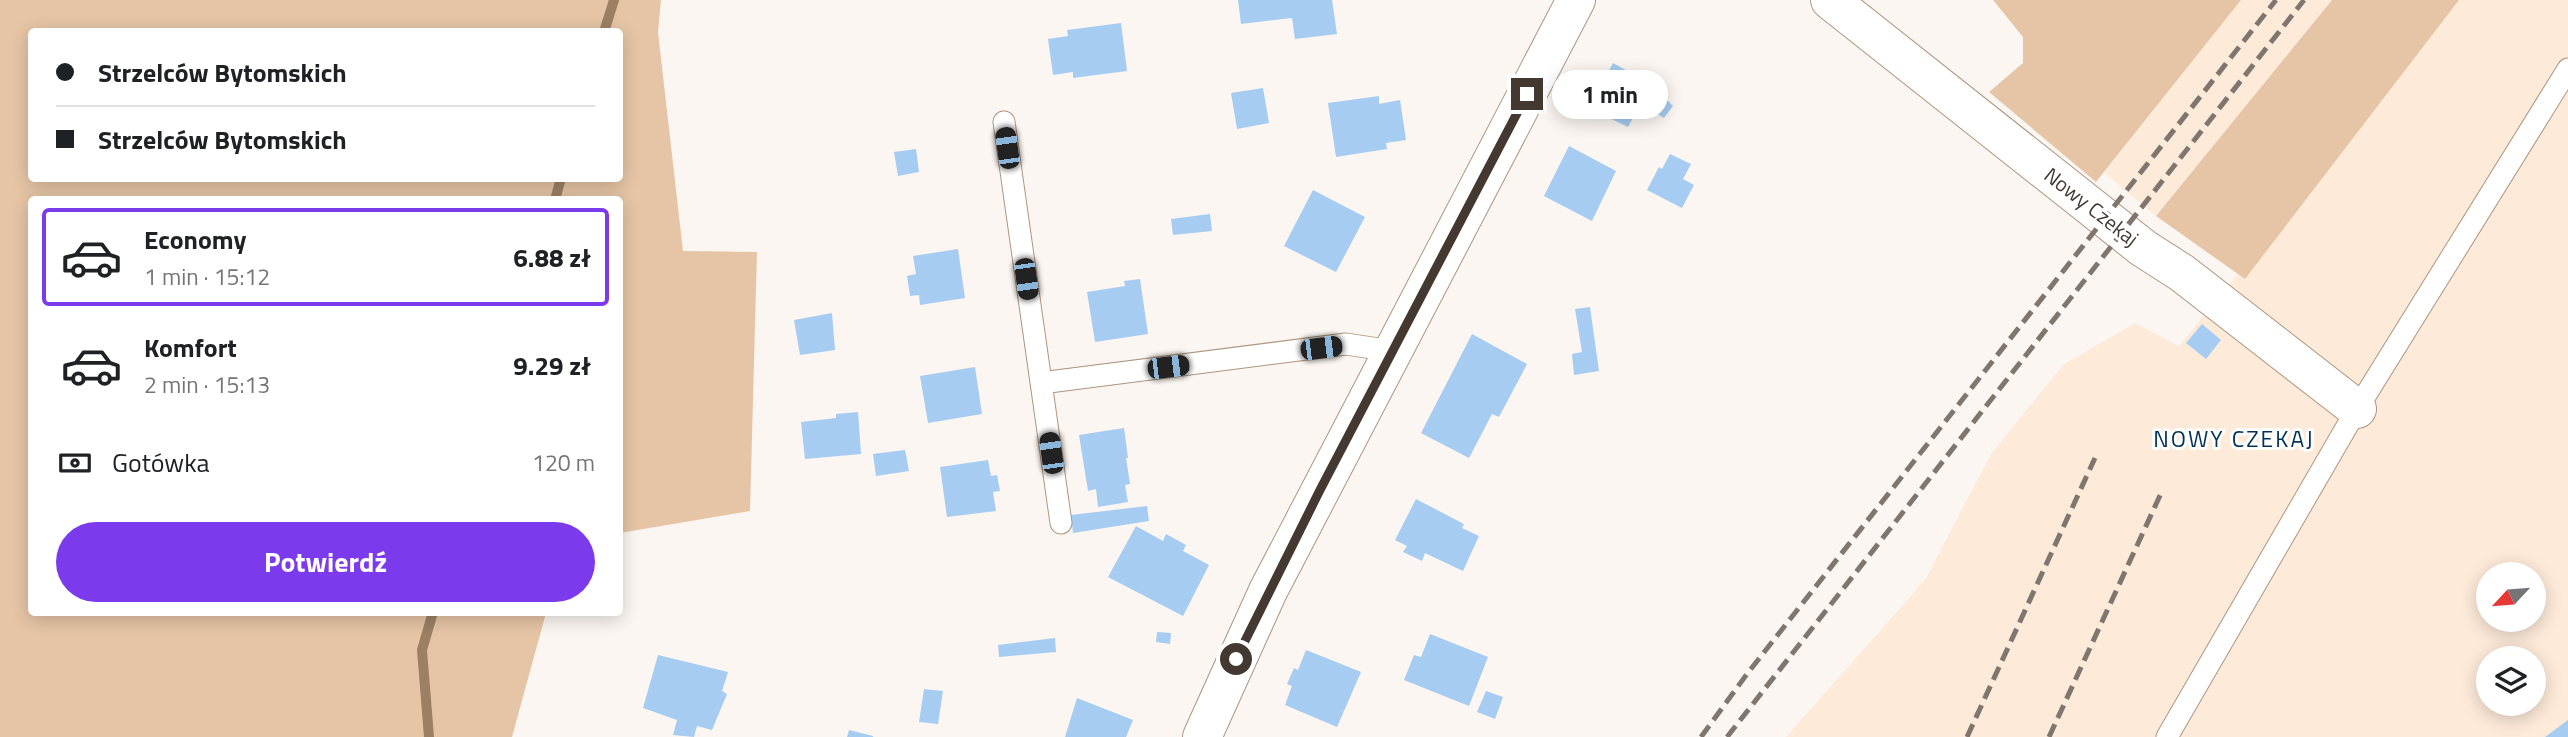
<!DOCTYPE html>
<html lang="pl">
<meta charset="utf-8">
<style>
:root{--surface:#fff;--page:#f6f6f6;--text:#202124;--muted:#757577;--line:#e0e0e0;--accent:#7c3aed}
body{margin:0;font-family:"Titillium Web",sans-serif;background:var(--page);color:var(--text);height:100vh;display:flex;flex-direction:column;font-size:26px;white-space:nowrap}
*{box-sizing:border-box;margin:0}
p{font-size:23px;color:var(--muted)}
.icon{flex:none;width:38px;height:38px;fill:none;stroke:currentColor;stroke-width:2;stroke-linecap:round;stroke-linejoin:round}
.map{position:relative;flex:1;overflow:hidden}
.details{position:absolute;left:28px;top:196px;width:595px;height:420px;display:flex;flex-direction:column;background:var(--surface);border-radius:7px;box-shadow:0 4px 18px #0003}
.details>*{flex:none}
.hud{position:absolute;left:28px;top:28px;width:595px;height:154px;border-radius:7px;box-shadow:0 4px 18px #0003;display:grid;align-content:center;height:154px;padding:0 28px;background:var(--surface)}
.needle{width:46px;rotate:244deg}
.controls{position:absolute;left:2476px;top:562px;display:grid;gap:14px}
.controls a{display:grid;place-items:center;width:70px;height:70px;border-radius:50%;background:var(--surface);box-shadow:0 4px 18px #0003;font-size:35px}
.end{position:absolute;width:32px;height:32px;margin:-16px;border:9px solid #433930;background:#fff;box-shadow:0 0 0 4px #fff}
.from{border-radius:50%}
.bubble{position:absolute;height:49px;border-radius:24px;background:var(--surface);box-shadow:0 4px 18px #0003;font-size:23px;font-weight:700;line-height:49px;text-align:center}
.car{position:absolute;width:21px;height:42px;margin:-21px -10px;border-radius:9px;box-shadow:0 0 5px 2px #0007;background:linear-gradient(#222 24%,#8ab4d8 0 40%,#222 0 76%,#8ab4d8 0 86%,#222 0)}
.hud b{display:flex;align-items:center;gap:24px;height:66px;font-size:26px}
.hud b+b{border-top:2px solid var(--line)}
.hud i{width:18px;height:18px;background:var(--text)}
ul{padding:12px 0 0;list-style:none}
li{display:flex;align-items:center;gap:21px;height:98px;margin:0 14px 10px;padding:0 14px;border:4px solid transparent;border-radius:7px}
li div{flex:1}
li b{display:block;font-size:26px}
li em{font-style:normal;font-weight:700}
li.current{border-color:var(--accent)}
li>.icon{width:63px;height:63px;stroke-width:1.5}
.pay{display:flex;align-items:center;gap:18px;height:77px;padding:0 28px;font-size:26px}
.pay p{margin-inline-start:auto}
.cta{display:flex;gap:14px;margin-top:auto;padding:14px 28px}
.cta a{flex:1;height:80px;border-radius:42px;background:var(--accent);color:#fff;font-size:28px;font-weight:700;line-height:80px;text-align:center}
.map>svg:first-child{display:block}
.built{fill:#fdead9;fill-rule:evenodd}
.green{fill:#e6c5a6;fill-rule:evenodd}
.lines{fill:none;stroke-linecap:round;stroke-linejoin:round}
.stream{stroke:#9d8064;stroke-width:10}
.building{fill:#a6ccf2}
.service-casing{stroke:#ad957f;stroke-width:23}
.minor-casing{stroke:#ad957f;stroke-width:40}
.tertiary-casing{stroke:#ad957f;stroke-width:40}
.service{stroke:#fff;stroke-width:21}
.minor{stroke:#fff;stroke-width:38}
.tertiary{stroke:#fff;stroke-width:38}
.rail{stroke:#7f766f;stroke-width:5;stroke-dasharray:14 7;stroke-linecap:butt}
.route{stroke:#433930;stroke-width:9}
.labels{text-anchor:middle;stroke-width:6;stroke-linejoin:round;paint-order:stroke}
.street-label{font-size:21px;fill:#433930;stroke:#fff}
.neighbourhood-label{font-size:23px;letter-spacing:2px;fill:#023256;stroke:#fff}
</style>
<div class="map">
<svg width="2568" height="737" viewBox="0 0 2568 737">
<rect width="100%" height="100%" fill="#fbf6f1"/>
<path class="built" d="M2241,0H2332L2156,216L2104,173Z
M2459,0H2568V737H1786L1925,580L1991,454L2063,365L2135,323L2179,346L2238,274L2245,279ZM2488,574H2534V620H2488ZM2488,658H2534V704H2488Z"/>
<path class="green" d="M0,0H661L658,32L683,251L757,252L750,511L620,533V200H32V612L546,613L512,737H0ZM32,32H620V178H32Z
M1993,0H2241L2096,182L1989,92L2023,63V37Z
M2332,0H2459L2245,279L2156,216Z"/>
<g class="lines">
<path class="stream" d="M604,32L614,0
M555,200L561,178
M429,737L422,650L433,612"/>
</g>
<path class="building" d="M1238,0H1332L1337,34L1295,39L1292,18L1241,24Z
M1121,23L1127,71L1073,78V72L1053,75L1048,39L1068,36L1067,30Z
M1613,63L1651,84L1673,106L1664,118L1641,103L1628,127L1589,108Z
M1263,88L1269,123L1237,129L1231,93Z
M1379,96V104L1400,100L1406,140L1386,143L1387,149L1336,157L1328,103Z
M1569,146L1616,171L1592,221L1544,196Z
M916,149L919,172L898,176L894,152Z
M1670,154L1691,164L1683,179L1694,185L1682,208L1647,190L1659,167L1662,169Z
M1313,190L1365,217L1336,272L1284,246Z
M1210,214L1212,231L1173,235L1171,219Z
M958,249L965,298L920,305L919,295L910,296L907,276L916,274L913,256Z
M1140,279L1148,334L1095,342L1087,292L1125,286L1124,281Z
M1590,307L1599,371L1574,375L1572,354L1582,352L1575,309Z
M832,313L835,350L800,355L794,320Z
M2202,324L2221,340L2206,359L2186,343Z
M1472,334L1527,364L1499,417L1492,414L1469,458L1421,433Z
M975,367L982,414L928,423L920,376Z
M858,412L861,454L805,459L801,422L836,418V414Z
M1124,428L1128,458H1126L1130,484L1125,485L1128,502L1098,507L1096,489L1088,491L1079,435Z
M905,450L909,471L876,476L873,454Z
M988,460L991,476L997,475L1000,491L993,492L996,511L947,517L940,467Z
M1416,499L1464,524L1462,528L1479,536L1463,571L1425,553L1422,561L1403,552L1407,546L1395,540Z
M1147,506L1149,521L1073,533L1071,515Z
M1136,526L1163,541L1166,534L1186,545L1183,551L1209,565L1183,616L1108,577Z
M1157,632L1171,633L1170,644L1156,642Z
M1430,634L1488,657L1469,706L1404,680L1414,655L1421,657Z
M1055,638L1056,652L999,657L998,645Z
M1306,650L1361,672L1337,727L1285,705L1292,686L1287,684L1294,668L1298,670Z
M658,655L728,672L722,691L727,694L712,730L697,726L694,737L673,735L677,720L643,708Z
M924,689L943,691L938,724L919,722Z
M1486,691L1503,697L1495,719L1477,712Z
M1077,698L1133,720L1126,737H1065Z
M2568,720V737H2545Z
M849,730L873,736V737H847Z"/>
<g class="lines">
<defs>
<path id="service" d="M1004,122L1061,523
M1041,383L1346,344L1392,351
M2167,737L2357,409L2568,69"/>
<path id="minor" d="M1830,0L2143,248L2182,273L2357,409"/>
<path id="tertiary" d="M1202,737L1268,591L1576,0"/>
</defs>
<use href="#service" class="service-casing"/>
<use href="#minor" class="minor-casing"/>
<use href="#tertiary" class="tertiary-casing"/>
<use href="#service" class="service"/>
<use href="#minor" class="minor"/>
<use href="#tertiary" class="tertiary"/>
<path class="rail" d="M1701,737L1747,674L2276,0
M1727,737L2304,0
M1967,737L2095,458
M2049,737L2163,489"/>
</g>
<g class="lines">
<path class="route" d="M1236,659L1320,490L1527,94"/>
</g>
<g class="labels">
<g class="street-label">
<text transform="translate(2091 207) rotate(38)" y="7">Nowy Czekaj</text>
</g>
<g class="neighbourhood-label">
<text x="2234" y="447">NOWY CZEKAJ</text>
</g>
</g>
</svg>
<div class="controls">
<a><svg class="needle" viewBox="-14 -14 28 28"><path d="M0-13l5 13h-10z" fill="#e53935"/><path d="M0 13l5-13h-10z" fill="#757577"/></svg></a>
<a><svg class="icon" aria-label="layers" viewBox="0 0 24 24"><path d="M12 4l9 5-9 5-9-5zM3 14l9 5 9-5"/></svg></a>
</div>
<i class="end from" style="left:1236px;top:659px"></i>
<i class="end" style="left:1527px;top:94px"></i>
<div class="bubble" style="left:1552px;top:70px;width:116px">1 min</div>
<i class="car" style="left:1007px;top:148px;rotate:352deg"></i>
<i class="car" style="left:1026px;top:279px;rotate:172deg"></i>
<i class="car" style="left:1321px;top:348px;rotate:83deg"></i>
<i class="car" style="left:1168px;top:367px;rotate:83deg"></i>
<i class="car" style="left:1051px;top:453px;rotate:352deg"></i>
<div class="hud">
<b><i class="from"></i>Strzelców Bytomskich</b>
<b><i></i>Strzelców Bytomskich</b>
</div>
<section class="details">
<ul>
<li class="current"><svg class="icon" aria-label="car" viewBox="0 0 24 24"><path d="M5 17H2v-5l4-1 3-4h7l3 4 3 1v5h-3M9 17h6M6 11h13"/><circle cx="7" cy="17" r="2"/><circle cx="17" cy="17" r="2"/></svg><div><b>Economy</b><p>1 min · 15:12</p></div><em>6.88 zł</em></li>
<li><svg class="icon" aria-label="car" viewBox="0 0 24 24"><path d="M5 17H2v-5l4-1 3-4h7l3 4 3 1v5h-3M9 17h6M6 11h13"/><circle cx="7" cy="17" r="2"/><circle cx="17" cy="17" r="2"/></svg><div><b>Komfort</b><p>2 min · 15:13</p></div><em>9.29 zł</em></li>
</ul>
<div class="pay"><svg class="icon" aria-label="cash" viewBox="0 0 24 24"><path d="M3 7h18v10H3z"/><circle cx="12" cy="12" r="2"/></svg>Gotówka<p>120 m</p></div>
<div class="cta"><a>Potwierdź</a></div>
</section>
</div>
